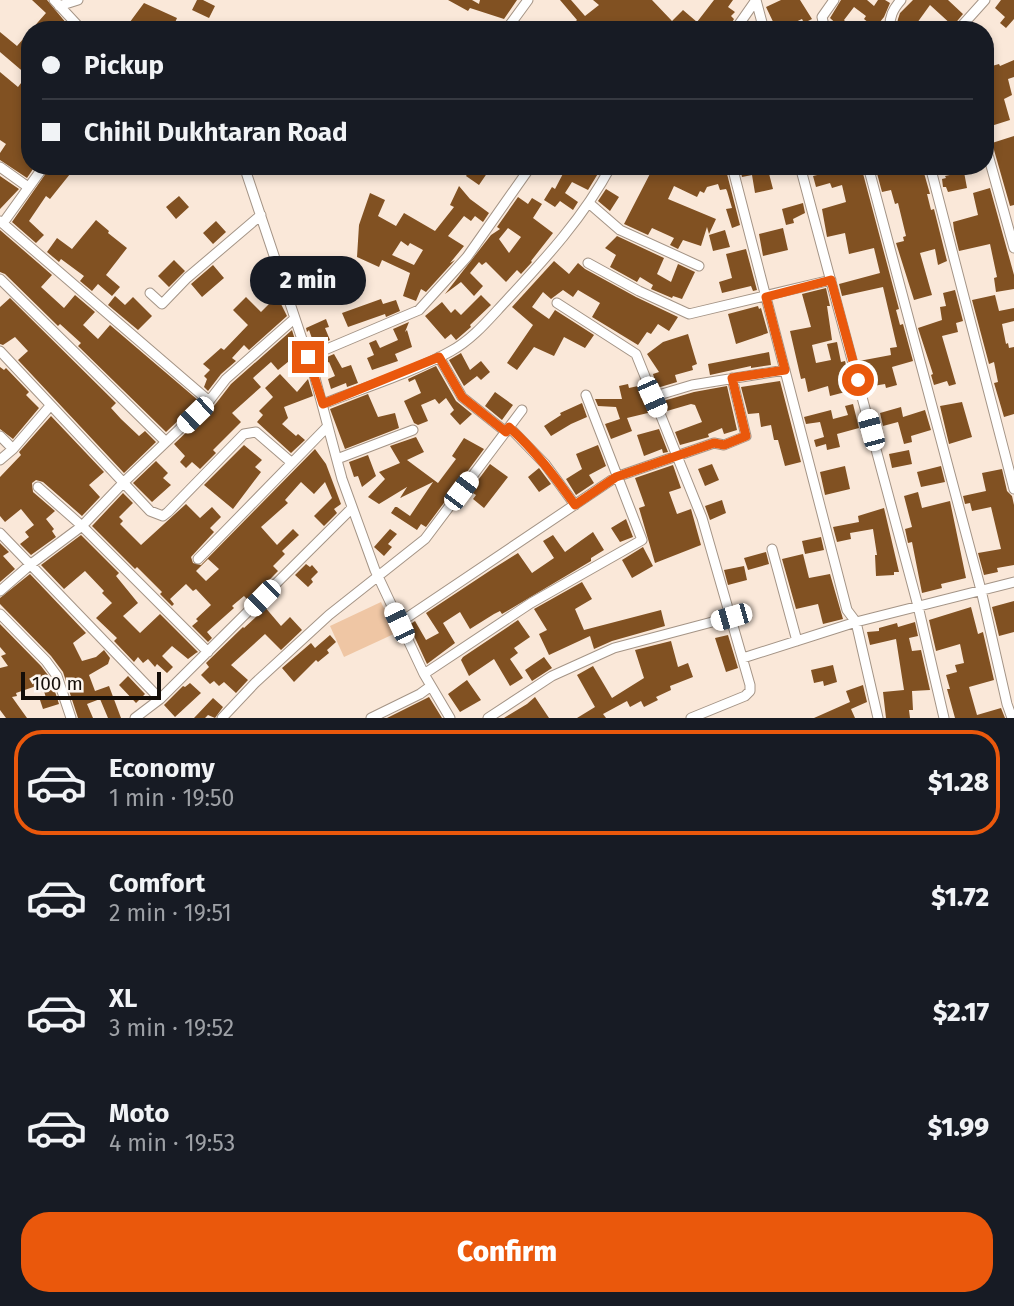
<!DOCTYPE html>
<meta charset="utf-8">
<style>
:root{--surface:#171b24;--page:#20242c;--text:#f1f3f6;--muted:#9ea1a6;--line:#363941;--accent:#ea580c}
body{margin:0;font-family:"Fira Sans",sans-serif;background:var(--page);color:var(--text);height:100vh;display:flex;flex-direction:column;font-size:26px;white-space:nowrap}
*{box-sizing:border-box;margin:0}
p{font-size:23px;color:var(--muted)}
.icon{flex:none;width:38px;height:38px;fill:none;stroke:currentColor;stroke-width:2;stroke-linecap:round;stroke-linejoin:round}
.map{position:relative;height:718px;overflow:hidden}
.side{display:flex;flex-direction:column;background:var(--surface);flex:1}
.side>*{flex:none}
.banner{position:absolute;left:21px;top:21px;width:973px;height:154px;border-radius:28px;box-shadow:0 4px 10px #0003;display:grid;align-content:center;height:154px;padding:0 21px;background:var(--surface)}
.scale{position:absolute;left:21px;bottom:18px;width:140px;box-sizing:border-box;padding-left:7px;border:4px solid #140e09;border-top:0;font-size:19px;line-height:24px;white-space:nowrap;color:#140e09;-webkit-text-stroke:5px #fef7f1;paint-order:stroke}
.end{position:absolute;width:32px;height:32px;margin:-16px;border:9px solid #ea580c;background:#fff;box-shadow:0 0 0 4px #fff}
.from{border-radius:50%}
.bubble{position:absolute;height:49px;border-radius:24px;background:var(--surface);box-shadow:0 4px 10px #0003;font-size:23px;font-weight:800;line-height:49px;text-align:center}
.car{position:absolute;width:21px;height:42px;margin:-21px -10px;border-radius:9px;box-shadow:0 0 5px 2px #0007;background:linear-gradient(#fff 24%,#345 0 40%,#fff 0 76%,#345 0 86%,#fff 0)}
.banner b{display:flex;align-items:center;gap:24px;height:66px;font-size:26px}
.banner b+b{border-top:2px solid var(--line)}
.banner i{width:18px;height:18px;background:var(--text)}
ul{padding:12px 0 0;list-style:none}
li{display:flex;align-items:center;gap:21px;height:105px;margin:0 14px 10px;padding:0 7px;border:4px solid transparent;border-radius:28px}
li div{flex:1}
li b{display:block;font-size:26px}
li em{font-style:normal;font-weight:800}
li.selected{border-color:var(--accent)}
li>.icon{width:63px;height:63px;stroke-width:1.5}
.button{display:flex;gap:14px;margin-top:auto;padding:14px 21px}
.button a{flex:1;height:80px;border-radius:28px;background:var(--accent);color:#fff;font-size:28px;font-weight:800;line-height:80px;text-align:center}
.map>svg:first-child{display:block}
.green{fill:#efc6a4}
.building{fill:#815122;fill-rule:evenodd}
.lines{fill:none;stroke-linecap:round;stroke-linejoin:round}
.minor-casing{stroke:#a49486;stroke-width:11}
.minor{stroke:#fff;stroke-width:9}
.route{stroke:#ea580c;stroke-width:9}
</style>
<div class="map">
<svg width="1014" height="718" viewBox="0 0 1014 718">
<rect width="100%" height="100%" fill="#fae8d9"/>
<path class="green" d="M381,602L396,633L344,657L330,626Z"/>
<path class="building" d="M32,0H47L72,30H31L46,13Z
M197,0H203L215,6L209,18L192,10Z
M448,0H472L479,4L480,0H517L504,19L470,8L468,11Z
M560,0H571L585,16L599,5L593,0H652L672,21L683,10L697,22L714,0H733L728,7L735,12L731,16L734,19L728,30H664L658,23L650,30H615L612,26L607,29L603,24L595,30H567L577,20Z
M781,0H800L812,19L804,23L802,19L789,25L791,30H777L766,7Z
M841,0H867L874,6L878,0H885L890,3L884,17L875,28L864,19L866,16L854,7L844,20L853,30H843L830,18Z
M913,0H948L963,14L953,26L930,5L917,23L921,30H903L897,24L898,19L900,13Z
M1001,0H1014V19L1006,28L1000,23L1005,17L995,8Z
M144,3L177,18L174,25L173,24L170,30H161L145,22L140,30H124Z
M30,31V166H35L27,178L0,160V153L6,144L0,140V72L18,87L27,75L0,52V32L17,46Z
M1014,60V77L1008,79L1012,95L1004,99L1010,120L991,126L985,106V68L999,64L1000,66Z
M1014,136V205L1010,206L992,143Z
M51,166H71L67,172L70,174L50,199L46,196L29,221L44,235L36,243L12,222Z
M473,166H492L479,185L466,176Z
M567,166L602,167L588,190L572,182L565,193L578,202L573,210L560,201L555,207L544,200L552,187L555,189Z
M654,166H672L690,175L688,166H702L703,168L725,166L740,225L732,228L726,209L732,208L727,191L726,189L720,190L718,184L707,187L704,193L700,191L697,197L674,186L668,199L716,219L709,234L707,227L701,246L683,240L678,249L670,245L674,238L652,228L648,235L624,224Z
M745,166H767L773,189L755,193L752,175L742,177L740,167Z
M837,166H861L899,309L896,310L900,325L903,324L913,361L892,367L897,385L886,388L885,384L867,387L859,361L891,355L890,348L897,347L883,287L842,296L839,284L880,273L874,248L849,254L845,233L827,237L822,209L846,202L842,185L832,188L830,183L816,187L813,176L838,170Z
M875,166H908L909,169L922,166L930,194H927L931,210L934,209L947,261L938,265L935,249L920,253L932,295L914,300L896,243L904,241L903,237L906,236L898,203L895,204L891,190L882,192Z
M964,172L967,188L948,192L946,187H943L942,179L946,178L945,176Z
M0,176L19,189L0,209Z
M459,186L470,199L489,213L483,222L475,216L471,221L464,216L448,236L464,246L450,263L455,260L426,292L421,289L416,301L403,296L410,273L382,260L379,267L357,257L359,225L370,193L385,200L378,216L396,226L404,213L435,231L454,207L450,205ZM401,241L408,246L410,243L423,250L414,265L392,255Z
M990,188L1014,275V289L996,292L994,278L997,277L990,244L959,251L954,230L953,222L978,215L973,193Z
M606,189L619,197L610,211L598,201Z
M179,196L189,207L176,219L166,207Z
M518,197L528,204L532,198L542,204L533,218L553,233L531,261L532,262L521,274L517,270L506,282L486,262L482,265L479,262L470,273L483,286L474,296L461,282L445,294L491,235L500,229L497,227ZM508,228L521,237L509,253L499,239Z
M803,203L805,213L793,219L794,223L786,225L782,209Z
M96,220L109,231L108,233L127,248L106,275L120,287L112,296L98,284L92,291L80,281L84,276L61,259L59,262L47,252L57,238L72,249Z
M216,221L226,232L213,244L203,233Z
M783,228L788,250L763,256L759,234Z
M0,230L52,275L41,287L64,308L75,295L95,312L83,325L98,339L110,325L199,401L166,432L78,346L81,343L60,324L58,326L5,274L0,272Z
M725,230L730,247L713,251L709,235Z
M617,236L664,258L657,274L671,282L678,264L695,272L682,299L673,296L672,298L651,289L653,285L640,277L637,282L610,267L616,255L605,248Z
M746,249L757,290L753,291L751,286L722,293L719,282L732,278L726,254Z
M174,260L185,271L169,287L158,276Z
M554,261L569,274L578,263L585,269L636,297L678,317L669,331L658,324L651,334L647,332L638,345L592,317L600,303L578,290L573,297L563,290L551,299L543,292L532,307L549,319L555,310L594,335L585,348L564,337L554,356L534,347L517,370L507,363L533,325L512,307Z
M213,265L224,278L202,297L191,284Z
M826,288L830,306H827L832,340L812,345L816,363L831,360L827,344L837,342L841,362L845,361L853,390L830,396L828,386L808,392L805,378L801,379L790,331L811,327L802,294Z
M955,290L963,321L956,323L958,332L942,336L956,384L949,386L947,381L934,385L931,375L933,374L918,328L942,320L940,307L946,306L943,293Z
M481,295L491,305L470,325L471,327L456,340L451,334L445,339L425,316L442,302L451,313L455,309L461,315Z
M995,295L999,311L1014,308V321L1002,324L1006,344L1008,343L1009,348L1014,347V414L1004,417L994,383L998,382L994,362L989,364L972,300Z
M115,296L125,305L133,297L152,316L138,330L108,305Z
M277,296L287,316L249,350L244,345L232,358L236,361L221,374L208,391L204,387L207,379L204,376L210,370L203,364L221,348L224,350L248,325L233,310L246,297L261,312Z
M10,298L116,403L111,408L121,419L139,436L145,431L156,442L124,473L18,360L28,351L15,337L3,345L0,344V307Z
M381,299L383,304L396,300L400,311L386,317L385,314L348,327L342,313Z
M758,306L759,309L761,308L768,333L736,344L728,314Z
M326,319L329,327L325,328L330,340L315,347L309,330L307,332L306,328Z
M409,322L405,332L407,330L412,347L395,354L398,361L372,370L367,358L374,355L369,343L376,340L380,348L398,340L393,329Z
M292,330L299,353L278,370L271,362L253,378L261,387L232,413L241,422L213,450L216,453L200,469L192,462L186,468L180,462L185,456L174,444L214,406L231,384Z
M688,334L697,364L692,366L693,370L675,375L677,382L657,388L653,374L659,372L647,354L663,342Z
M769,352L771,365L751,368V366L710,375L708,364Z
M461,353L470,370L481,361L490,372L481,380L477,376L464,386L449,360Z
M334,354L342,368L351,365L358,383L347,387L346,383L331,389L328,379L335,376L329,362L322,365L320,360Z
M436,366L456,401L472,414L460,425L450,414L454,410L446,398L439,404L435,399L421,405L428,421L418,425L414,423L404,401L421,393L415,379L409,382L408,379Z
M0,367L4,370L6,368L29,392L26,395L39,408L13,439L0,429Z
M280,374L297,392L308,379L313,396L284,407L288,418L282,424L296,436L298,434L305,440L291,453L257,422L263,415L259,411L273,397L265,388Z
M780,381L801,462L785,466L778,440H774L771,425L761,427L759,413L748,414L741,387Z
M628,384L629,388L638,386L641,398L645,397L652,412L627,418L632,431L611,439L605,424L620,419L616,407L598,406L595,399H622L619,386Z
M727,386L737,430L724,434L722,428L708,434L709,437L680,445L675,432L702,422L695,405L691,404L667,411L663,401L694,392Z
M495,392L513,405L502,420L485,406Z
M368,394L378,417L395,413L399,428L345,449L330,409Z
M962,402L972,437L949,444L940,406Z
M582,403L587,417L571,424L551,436L544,426L561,415L560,413Z
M853,404L859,428L837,434L840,447L827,450L826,444L816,447L814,440L824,437L820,422L806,424L804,417L831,410L833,419L848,415L845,406Z
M901,407L903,417L925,410L931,430L911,436L912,442L904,444L898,422L883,426L880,413Z
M51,416L104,472L89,485L100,497L82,516L43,482L36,480L32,483L33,492L55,511L46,519L54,529L52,531L56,537L31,555L20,544L29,537L25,532L34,525L21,509L5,522L0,516V477L21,455L19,452Z
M659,429L668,452L663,453L662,449L644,456L637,435Z
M416,437L424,452L407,460L438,483L456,459L452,456L464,438L484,449L426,527L421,524L417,530L391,513L395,507H397L410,516L433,482L400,498L407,487L379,504L368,497L385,479L379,472L400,463L390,446Z
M244,445L262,460L255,467L261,472L233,509L204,485Z
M598,445L606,466L589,475L594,483L576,495L566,479L582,469L576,454Z
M315,449L326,464L341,504L334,509L337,513L324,526L314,516L332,498L325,482L314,494L301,482L285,500L288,503L261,527L277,545L293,529L299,535L282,551L285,554L273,566L278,571L249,601L244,596L232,606L234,608L207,632L212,638L208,642L192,626L198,621L196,619L211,605L196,589L193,591L186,584L170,599L174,604L172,606L160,594L162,592L137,567L135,569L92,526L123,493L133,503L119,517L123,521L120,524L141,545L186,504L200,518L212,507L221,517L210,528L214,532L191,557L193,563L201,565ZM208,559L219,569L206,581L196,571Z
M909,450L912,464L892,468L889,454Z
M368,455L376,476L362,487L358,476L354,477L349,462Z
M156,461L168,473L163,478L171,485L152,502L133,483Z
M490,464L508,477L484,508L473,499L476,495L470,491Z
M712,464L719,480L705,486L698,469Z
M673,465L681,488L669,492L677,514L691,509L701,545L655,563L639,508L645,506L635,478Z
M845,466L850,489L825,495L820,472Z
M941,466L945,482L921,487L917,472Z
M539,468L551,484L539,492L528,477Z
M1002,469L1007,491L1012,496L1014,505V565L997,568L998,572L984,575L978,553L1001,549L991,507L972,511L970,503L965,504L963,496L986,491L982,473Z
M918,492L922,508L950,501L966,578L941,584L942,588L922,593L912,542L908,543L905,529L912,527L904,496Z
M722,500L726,513L710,520L705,506Z
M884,508L899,572H894V575L876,576L875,555H877L873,529L850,533L851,539L837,542L833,527L859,522L858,516Z
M626,519L633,537L620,542L611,528Z
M390,529L397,534L388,544L392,547L384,556L374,547Z
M593,532L604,550L591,558V561L502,614L500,611L494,614L470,629L460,612L443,623L455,643L427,664L409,625L415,621L426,640L439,633L426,613L494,568L518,553L532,573L554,558L543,541L553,535L565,552Z
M81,535L119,573L116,576L138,603L123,616L140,633L160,614L198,652L196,653L188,659L172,646L162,656L173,667L167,673L157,664L155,667L148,659L143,663L138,657L134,662L114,641L117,638L96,618L112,603L102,593L104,591L85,571L64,589L41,565Z
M821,537L824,550L805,554L802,541Z
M0,543L9,552L3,556L15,569L0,582Z
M643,547L653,566L632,578L622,560Z
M766,552L769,564L748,570L744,558Z
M803,554L809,578L830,574L843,619L823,624L818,604L796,609L782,559Z
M306,564L310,567L312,565L318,572L311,579L313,582L308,587L295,575Z
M744,566L747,580L728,585L724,570Z
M30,574L86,633L73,643L82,661L96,657L104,650L110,658L108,664L89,675L95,691L109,686L121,718H108L100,699L87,704L93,718H78L63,672L51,656L0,604V598Z
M582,582L592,599L575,609L584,630L661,610L665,626L612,641L594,649L590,636L549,655L539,634L547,630L534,609Z
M1014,601V632L999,636L992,607Z
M264,606L281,626L290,617L302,630L281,650L265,634L231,665L248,680L236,693L224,682L219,686L214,681L210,684L201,675L209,667L206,663L243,627L244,628L257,616L255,614Z
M971,607L978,634L983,632L994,680L969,687L977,715L1001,708L1005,718H955L947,689H950L946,675L957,672L955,665L964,663L960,644L936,651L929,620Z
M518,620L530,637L514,648L518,653L510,659L523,678L510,686L494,659L469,676L461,660L463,657Z
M915,622L918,636L909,638L912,651L921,650L930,690L912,691L913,710H909L910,718H886L883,692L904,690L896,639L870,645L867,632L879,631V628L897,623L898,627Z
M0,624L41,666L51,679L59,704L43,709L40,700L46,698L42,684L16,693L17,696L12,697L27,718H6L0,710V668L8,666L1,656L6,654L0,647Z
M330,635L336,642L327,650L329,653L318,662L316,660L294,682L282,668L311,643L315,648Z
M728,635L738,668L726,672L715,638Z
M671,641L678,667L688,663L693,677L670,686L671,690L656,697L658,700L644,707L641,701L630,707L627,701L603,714L606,718H577L595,707L577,675L593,666L612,698L644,678L635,650Z
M544,657L552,668L532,681L525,670Z
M833,665L837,682L824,686L823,681L814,683L811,670Z
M128,676L145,694L136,703L119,685Z
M467,680L481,700L460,712L448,694Z
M190,683L201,693L175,717L164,705L183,686L185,687Z
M863,685L867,702L851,709L855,718H814L850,702L846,691Z
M429,697L442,718H387Z
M535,697L549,718H504L527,704Z
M213,698L223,707L215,718L208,715L205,718H194Z"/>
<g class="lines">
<defs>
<path id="minor" d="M54,0L82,30
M756,0L764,30
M59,6L78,0
M506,30L528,0
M735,30L756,0
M825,30L822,17L834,0
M890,30C889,17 893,9 901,0
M958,30L985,0
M985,144L1014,248
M244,166L315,378L342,479L375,570L424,674L450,718
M732,166L847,610L856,622L878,718
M800,166L918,606L944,718
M868,166L981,590L1007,704L1012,718
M930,166L1014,489
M0,167L28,187
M590,204L620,230L699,266
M0,221L209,401
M3,223L44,166
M588,263L639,291L689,314L831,280
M0,279L166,442
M150,293L162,304L187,278L261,215
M557,303L636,354L702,518L750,685V691L745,696L691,718
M0,351L150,511L163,516L168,512L244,434L256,432L292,463
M308,357L419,310L467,257L531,166
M439,357L462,397L506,432
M652,397L692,385L785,370
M323,404C363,388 414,372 451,351C473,339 489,319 506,301C545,259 584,217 611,166
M509,427L545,464L575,505
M0,436L13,449
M337,459L413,430
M0,460L13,449L50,406
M38,487L82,526L208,652
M0,533L160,699
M772,549L797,641
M198,559L328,426
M0,591L31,564L82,526L123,483L209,401L226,379L294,319
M0,614L46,661L57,676L71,718
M399,623L616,477L714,443L724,445L746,436L732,378
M743,658L856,622L1014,582
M424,674L531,603L642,540L586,395
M135,718L160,699L352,508
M222,718L255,683L329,615L425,539L522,410
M371,718L420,694L431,686
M488,718L552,676L614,648L731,617"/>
</defs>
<use href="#minor" class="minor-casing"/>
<use href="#minor" class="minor"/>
</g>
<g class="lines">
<path class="route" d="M308,357L323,404L439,357L462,397L506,432L509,427C535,450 555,477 575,505L616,477L714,443L724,445L746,436L732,378L785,370L766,297L831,280L858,380"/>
</g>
</svg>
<div class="scale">100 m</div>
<i class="end from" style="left:858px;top:380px"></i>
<i class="end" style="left:308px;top:357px"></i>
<div class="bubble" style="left:250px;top:256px;width:116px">2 min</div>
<i class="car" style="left:652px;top:397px;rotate:156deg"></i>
<i class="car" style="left:195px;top:415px;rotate:226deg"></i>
<i class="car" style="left:871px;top:430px;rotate:345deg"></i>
<i class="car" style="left:461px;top:491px;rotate:37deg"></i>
<i class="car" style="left:262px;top:598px;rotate:225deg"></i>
<i class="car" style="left:731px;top:617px;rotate:254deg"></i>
<i class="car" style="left:399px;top:623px;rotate:335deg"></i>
<div class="banner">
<b><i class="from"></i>Pickup</b>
<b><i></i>Chihil Dukhtaran Road</b>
</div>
</div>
<section class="side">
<ul>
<li class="selected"><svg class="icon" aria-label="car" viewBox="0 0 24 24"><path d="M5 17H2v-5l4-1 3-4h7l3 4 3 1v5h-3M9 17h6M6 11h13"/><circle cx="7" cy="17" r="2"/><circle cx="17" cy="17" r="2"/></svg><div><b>Economy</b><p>1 min · 19:50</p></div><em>$1.28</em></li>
<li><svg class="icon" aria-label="car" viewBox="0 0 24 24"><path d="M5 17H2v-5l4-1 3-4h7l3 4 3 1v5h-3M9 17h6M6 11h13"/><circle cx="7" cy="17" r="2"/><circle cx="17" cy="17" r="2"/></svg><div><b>Comfort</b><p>2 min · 19:51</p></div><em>$1.72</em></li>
<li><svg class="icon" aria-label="car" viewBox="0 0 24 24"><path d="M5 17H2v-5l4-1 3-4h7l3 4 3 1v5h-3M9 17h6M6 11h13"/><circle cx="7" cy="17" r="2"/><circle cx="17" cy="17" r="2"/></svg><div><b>XL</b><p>3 min · 19:52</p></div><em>$2.17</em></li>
<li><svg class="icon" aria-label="car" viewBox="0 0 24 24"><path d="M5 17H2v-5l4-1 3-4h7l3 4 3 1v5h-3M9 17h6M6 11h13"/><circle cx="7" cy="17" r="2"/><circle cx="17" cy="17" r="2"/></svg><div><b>Moto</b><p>4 min · 19:53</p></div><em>$1.99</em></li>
</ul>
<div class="button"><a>Confirm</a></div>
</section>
